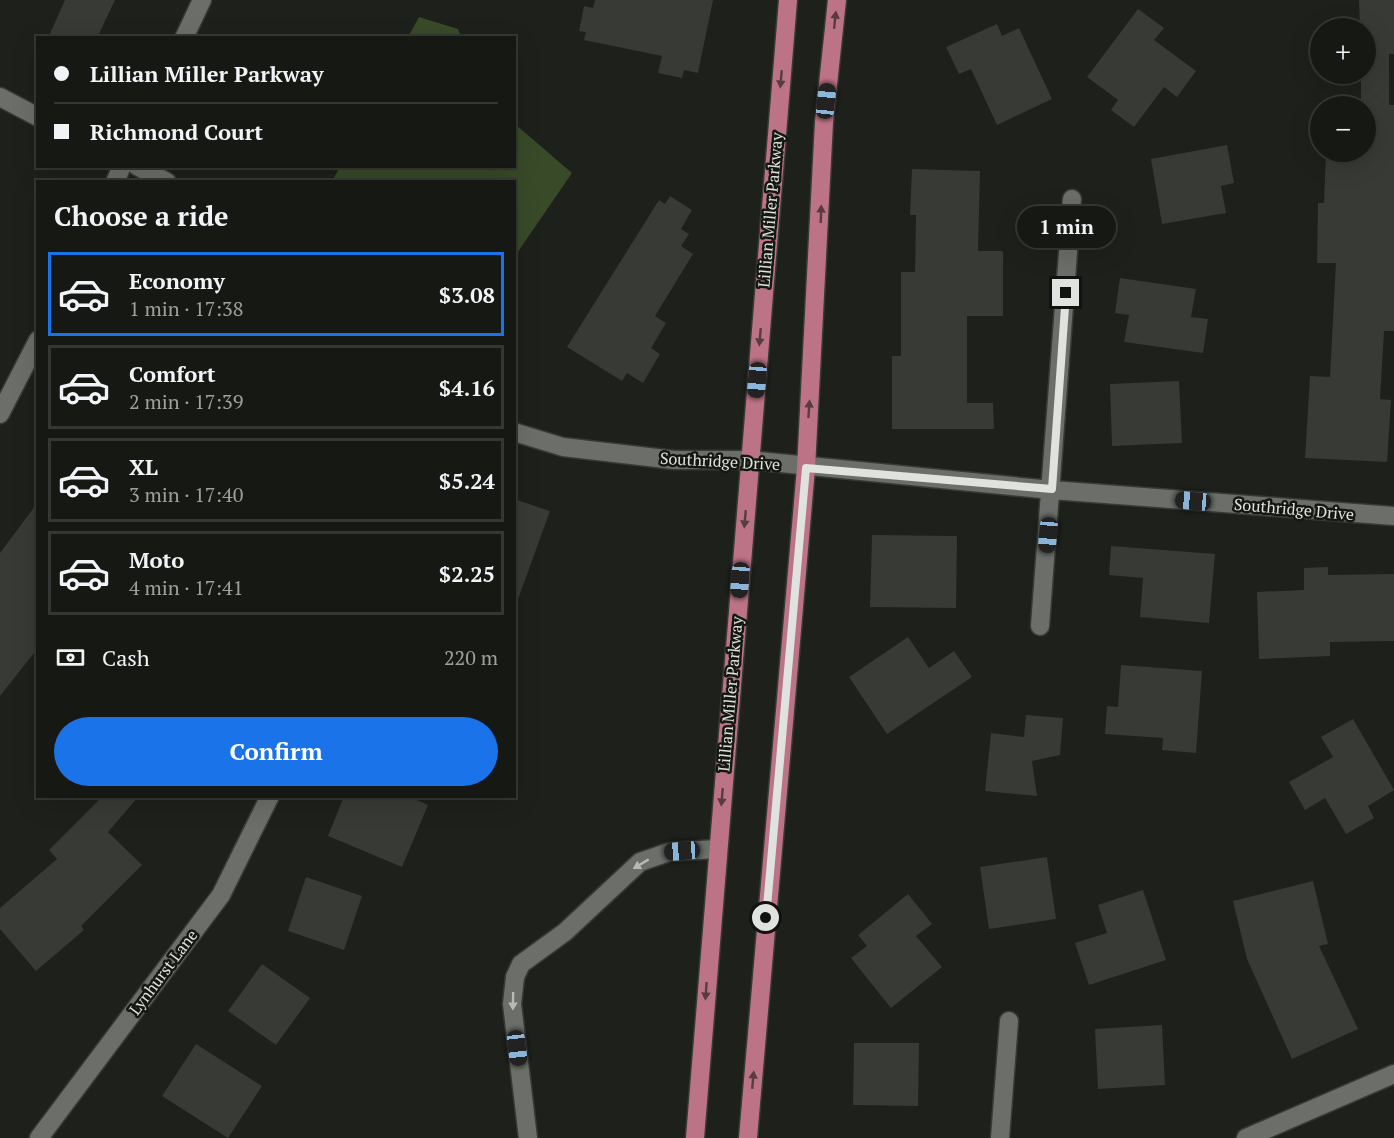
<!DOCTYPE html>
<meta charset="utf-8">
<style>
:root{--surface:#161814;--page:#232522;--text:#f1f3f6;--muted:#9ea0a0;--line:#353734;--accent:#1a73e8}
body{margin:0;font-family:"PT Serif",serif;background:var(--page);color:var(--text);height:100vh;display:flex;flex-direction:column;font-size:22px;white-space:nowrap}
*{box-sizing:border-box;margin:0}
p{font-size:20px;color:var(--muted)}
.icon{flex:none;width:33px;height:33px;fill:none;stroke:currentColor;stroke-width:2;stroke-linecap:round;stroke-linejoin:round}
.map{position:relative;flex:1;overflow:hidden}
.side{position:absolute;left:36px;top:180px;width:480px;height:618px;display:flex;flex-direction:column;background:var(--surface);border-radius:0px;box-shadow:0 6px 24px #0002,0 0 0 2px var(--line)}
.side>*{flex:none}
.hud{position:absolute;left:36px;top:36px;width:480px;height:132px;border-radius:0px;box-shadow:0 6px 24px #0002,0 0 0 2px var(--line);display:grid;align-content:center;height:132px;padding:0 18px;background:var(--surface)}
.tools{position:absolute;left:1310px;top:18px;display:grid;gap:12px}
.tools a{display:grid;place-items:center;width:66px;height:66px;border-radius:50%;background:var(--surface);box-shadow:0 6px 24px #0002,0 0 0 2px var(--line);font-size:30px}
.end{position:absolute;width:27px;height:27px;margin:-14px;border:8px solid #e0e2df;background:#111;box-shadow:0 0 0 3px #111}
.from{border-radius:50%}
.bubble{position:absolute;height:42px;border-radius:21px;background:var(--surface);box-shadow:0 6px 24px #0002,0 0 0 2px var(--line);font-size:20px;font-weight:700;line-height:42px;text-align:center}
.car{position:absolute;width:18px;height:36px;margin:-18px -9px;border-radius:8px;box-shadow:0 0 4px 2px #0007;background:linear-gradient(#222 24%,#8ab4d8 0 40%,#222 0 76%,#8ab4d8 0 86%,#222 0)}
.hud b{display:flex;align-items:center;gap:21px;height:57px;font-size:22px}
.hud b+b{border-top:2px solid var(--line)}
.hud i{width:15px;height:15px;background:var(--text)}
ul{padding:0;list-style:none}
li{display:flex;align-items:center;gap:18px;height:84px;margin:0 12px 9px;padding:0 6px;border:3px solid var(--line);border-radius:0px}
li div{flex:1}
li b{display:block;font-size:22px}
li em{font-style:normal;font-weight:700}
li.on{border-color:var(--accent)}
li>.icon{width:54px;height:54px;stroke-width:1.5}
h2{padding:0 18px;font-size:27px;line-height:72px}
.pay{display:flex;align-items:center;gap:15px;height:66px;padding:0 18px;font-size:22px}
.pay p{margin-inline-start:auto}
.action{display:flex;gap:12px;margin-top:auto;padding:12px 18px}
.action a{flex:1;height:69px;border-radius:36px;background:var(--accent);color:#fff;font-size:24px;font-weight:700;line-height:69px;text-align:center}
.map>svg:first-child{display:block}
.green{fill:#384a28}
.building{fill:#373a35}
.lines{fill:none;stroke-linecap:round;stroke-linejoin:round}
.minor-casing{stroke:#383a36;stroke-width:21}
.major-casing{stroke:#383a36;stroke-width:21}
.minor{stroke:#6b6e69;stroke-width:18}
.major{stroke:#bd7386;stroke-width:18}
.oneway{fill:#583c40}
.oneway2{fill:#b7b9b6}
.route{stroke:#e0e2df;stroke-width:8}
.labels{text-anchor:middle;stroke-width:5;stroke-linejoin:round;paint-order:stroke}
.street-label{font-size:16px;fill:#e0e2df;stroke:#141712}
</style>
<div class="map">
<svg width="1394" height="1138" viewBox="0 0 1394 1138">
<rect width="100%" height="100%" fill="#1d201b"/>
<path class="green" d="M419,17L458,29L461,37H408Z
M515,124L572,173L515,256L514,182L332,181L340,167L514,166Z"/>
<path class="building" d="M65,0H115L97,38H48Z
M595,0H713L698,73L684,70L682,78L658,73L662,56L584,40L586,32L579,31L584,6L593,8Z
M1359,0H1394V54H1389V105H1394V331H1384L1380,399L1391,400L1387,462L1305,458L1310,376L1330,377L1336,263H1317L1318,203H1324L1326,152H1365V106H1361V74H1365V28H1360Z
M1138,9L1164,28L1154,40L1196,71L1177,97L1164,87L1134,127L1111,110L1118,100L1087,77Z
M997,24L1002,36L1019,28L1052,99L997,125L971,69L959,74L946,47Z
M1227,145L1234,183L1221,186L1226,213L1162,224L1151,159Z
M912,169L980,171L978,251H1003V316H967V403H993L994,429H892V356H901V272H915L916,215H910Z
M670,196L692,210L681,229L689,234L681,246L693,254L655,316L666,323L651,348L660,354L643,383L627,373L622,381L567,347L659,200L665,204Z
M1120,278L1196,289L1191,317L1208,319L1203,353L1124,342L1129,315L1115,313Z
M1179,381L1182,443L1112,446L1110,384Z
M514,499L550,511L517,602H514Z
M38,502V648L0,696V553Z
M872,535L957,536L956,608L870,607Z
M1111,546L1215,554L1209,623L1140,617L1143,578L1109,575Z
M1328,567V575L1394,574V641L1330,642V656L1259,659L1257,592L1304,590V568Z
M908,637L929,668L954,651L972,677L887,734L849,677Z
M1121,665L1202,671L1196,753L1162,750L1163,738L1105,734L1107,706L1118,707Z
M1026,715L1063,718L1060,755L1032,761L1037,796L985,791L991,733L1024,737Z
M1353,719L1394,790L1368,806L1374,818L1346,834L1325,798L1305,810L1289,782L1333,757L1321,737Z
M103,796H139L108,832L142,865L81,926L84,930L36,971L0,929V908L57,859L49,850Z
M344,796H408L428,805L402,867L328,836Z
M1047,857L1056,919L989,929L980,867Z
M306,877L362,896L344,950L288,931Z
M1313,881L1328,944L1319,946L1358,1029L1292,1059L1247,959L1233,901Z
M1143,890L1166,960L1089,985L1075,943L1107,933L1098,905Z
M908,894L932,924L916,936L942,967L891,1008L851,958L867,946L858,935Z
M262,964L310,998L276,1045L228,1011Z
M1162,1025L1165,1085L1098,1089L1095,1029Z
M854,1043H919L918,1106L853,1105Z
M196,1044L262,1086L228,1138L162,1096Z"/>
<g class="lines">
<defs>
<path id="minor" d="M184,38L202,0
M0,97L38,117
M137,166L167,182
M115,182L122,166
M0,414L38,340
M514,432L563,447L674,460H749L1052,490L1394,516
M1040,626L1072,199
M39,1138L221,895L270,796
M528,1138L512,1004L515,977L521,964L565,932L640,862L669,852L717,849
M1000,1138L1009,1021
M1246,1138L1394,1074"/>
<path id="major" d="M695,1138L788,0
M748,1138L806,468L824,122L837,0"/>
</defs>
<use href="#minor" class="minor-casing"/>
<use href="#major" class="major-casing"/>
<use href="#minor" class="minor"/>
<use href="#major" class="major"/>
</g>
<defs><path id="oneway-solid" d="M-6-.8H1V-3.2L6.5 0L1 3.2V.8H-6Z" transform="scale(1.5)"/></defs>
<g class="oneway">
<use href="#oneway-solid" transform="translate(835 20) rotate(-84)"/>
<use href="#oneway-solid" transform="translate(781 79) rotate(95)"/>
<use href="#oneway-solid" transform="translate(821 214) rotate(-88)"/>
<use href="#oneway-solid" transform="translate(760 337) rotate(95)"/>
<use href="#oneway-solid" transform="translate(809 409) rotate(-86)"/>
<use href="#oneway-solid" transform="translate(745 519) rotate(95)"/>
<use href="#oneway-solid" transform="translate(722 797) rotate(95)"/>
<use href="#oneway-solid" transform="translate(706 991) rotate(94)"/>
<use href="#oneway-solid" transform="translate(753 1080) rotate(-85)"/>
</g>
<g class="oneway2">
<use href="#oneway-solid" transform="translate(641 864) rotate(149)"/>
<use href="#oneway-solid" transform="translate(513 1001) rotate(91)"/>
</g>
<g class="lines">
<path class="route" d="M766,918L806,468L1052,489L1066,293"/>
</g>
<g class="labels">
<g class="street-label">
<text transform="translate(770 210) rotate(-85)" y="6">Lillian Miller Parkway</text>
<text transform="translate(720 461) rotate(3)" y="6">Southridge Drive</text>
<text transform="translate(1294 509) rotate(5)" y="6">Southridge Drive</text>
<text transform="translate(730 694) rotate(-85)" y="6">Lillian Miller Parkway</text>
<text transform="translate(163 972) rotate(-53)" y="6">Lynhurst Lane</text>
</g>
</g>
</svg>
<div class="tools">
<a>+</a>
<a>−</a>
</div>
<i class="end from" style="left:766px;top:918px"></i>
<i class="end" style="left:1066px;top:293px"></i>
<div class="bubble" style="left:1017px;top:206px;width:99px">1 min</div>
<i class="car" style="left:826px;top:101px;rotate:6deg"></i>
<i class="car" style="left:757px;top:380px;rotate:185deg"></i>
<i class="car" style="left:1193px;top:501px;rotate:275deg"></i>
<i class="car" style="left:1048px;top:535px;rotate:185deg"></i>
<i class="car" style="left:740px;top:580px;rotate:185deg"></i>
<i class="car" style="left:682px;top:851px;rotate:266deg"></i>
<i class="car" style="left:517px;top:1048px;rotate:173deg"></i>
<div class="hud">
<b><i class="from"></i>Lillian Miller Parkway</b>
<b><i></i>Richmond Court</b>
</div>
<section class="side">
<h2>Choose a ride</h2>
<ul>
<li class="on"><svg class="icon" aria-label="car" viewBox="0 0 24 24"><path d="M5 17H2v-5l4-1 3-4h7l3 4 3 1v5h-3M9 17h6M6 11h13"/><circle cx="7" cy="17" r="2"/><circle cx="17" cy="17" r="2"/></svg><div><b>Economy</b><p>1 min · 17:38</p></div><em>$3.08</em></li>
<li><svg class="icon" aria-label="car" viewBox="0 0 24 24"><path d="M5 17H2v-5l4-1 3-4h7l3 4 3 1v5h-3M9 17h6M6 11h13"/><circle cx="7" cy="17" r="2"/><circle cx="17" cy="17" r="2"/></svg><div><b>Comfort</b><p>2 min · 17:39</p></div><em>$4.16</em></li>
<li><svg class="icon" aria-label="car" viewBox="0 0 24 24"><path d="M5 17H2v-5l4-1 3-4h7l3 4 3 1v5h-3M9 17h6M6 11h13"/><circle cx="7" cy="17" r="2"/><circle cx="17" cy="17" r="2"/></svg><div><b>XL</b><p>3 min · 17:40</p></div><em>$5.24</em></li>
<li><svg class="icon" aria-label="car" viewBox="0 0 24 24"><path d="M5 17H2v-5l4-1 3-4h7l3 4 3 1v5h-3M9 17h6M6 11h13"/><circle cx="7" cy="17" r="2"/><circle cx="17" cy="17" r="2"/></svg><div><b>Moto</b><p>4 min · 17:41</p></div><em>$2.25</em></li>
</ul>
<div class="pay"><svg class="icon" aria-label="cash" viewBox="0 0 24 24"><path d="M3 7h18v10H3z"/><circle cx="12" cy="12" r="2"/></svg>Cash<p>220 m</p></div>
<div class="action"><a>Confirm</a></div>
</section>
</div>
